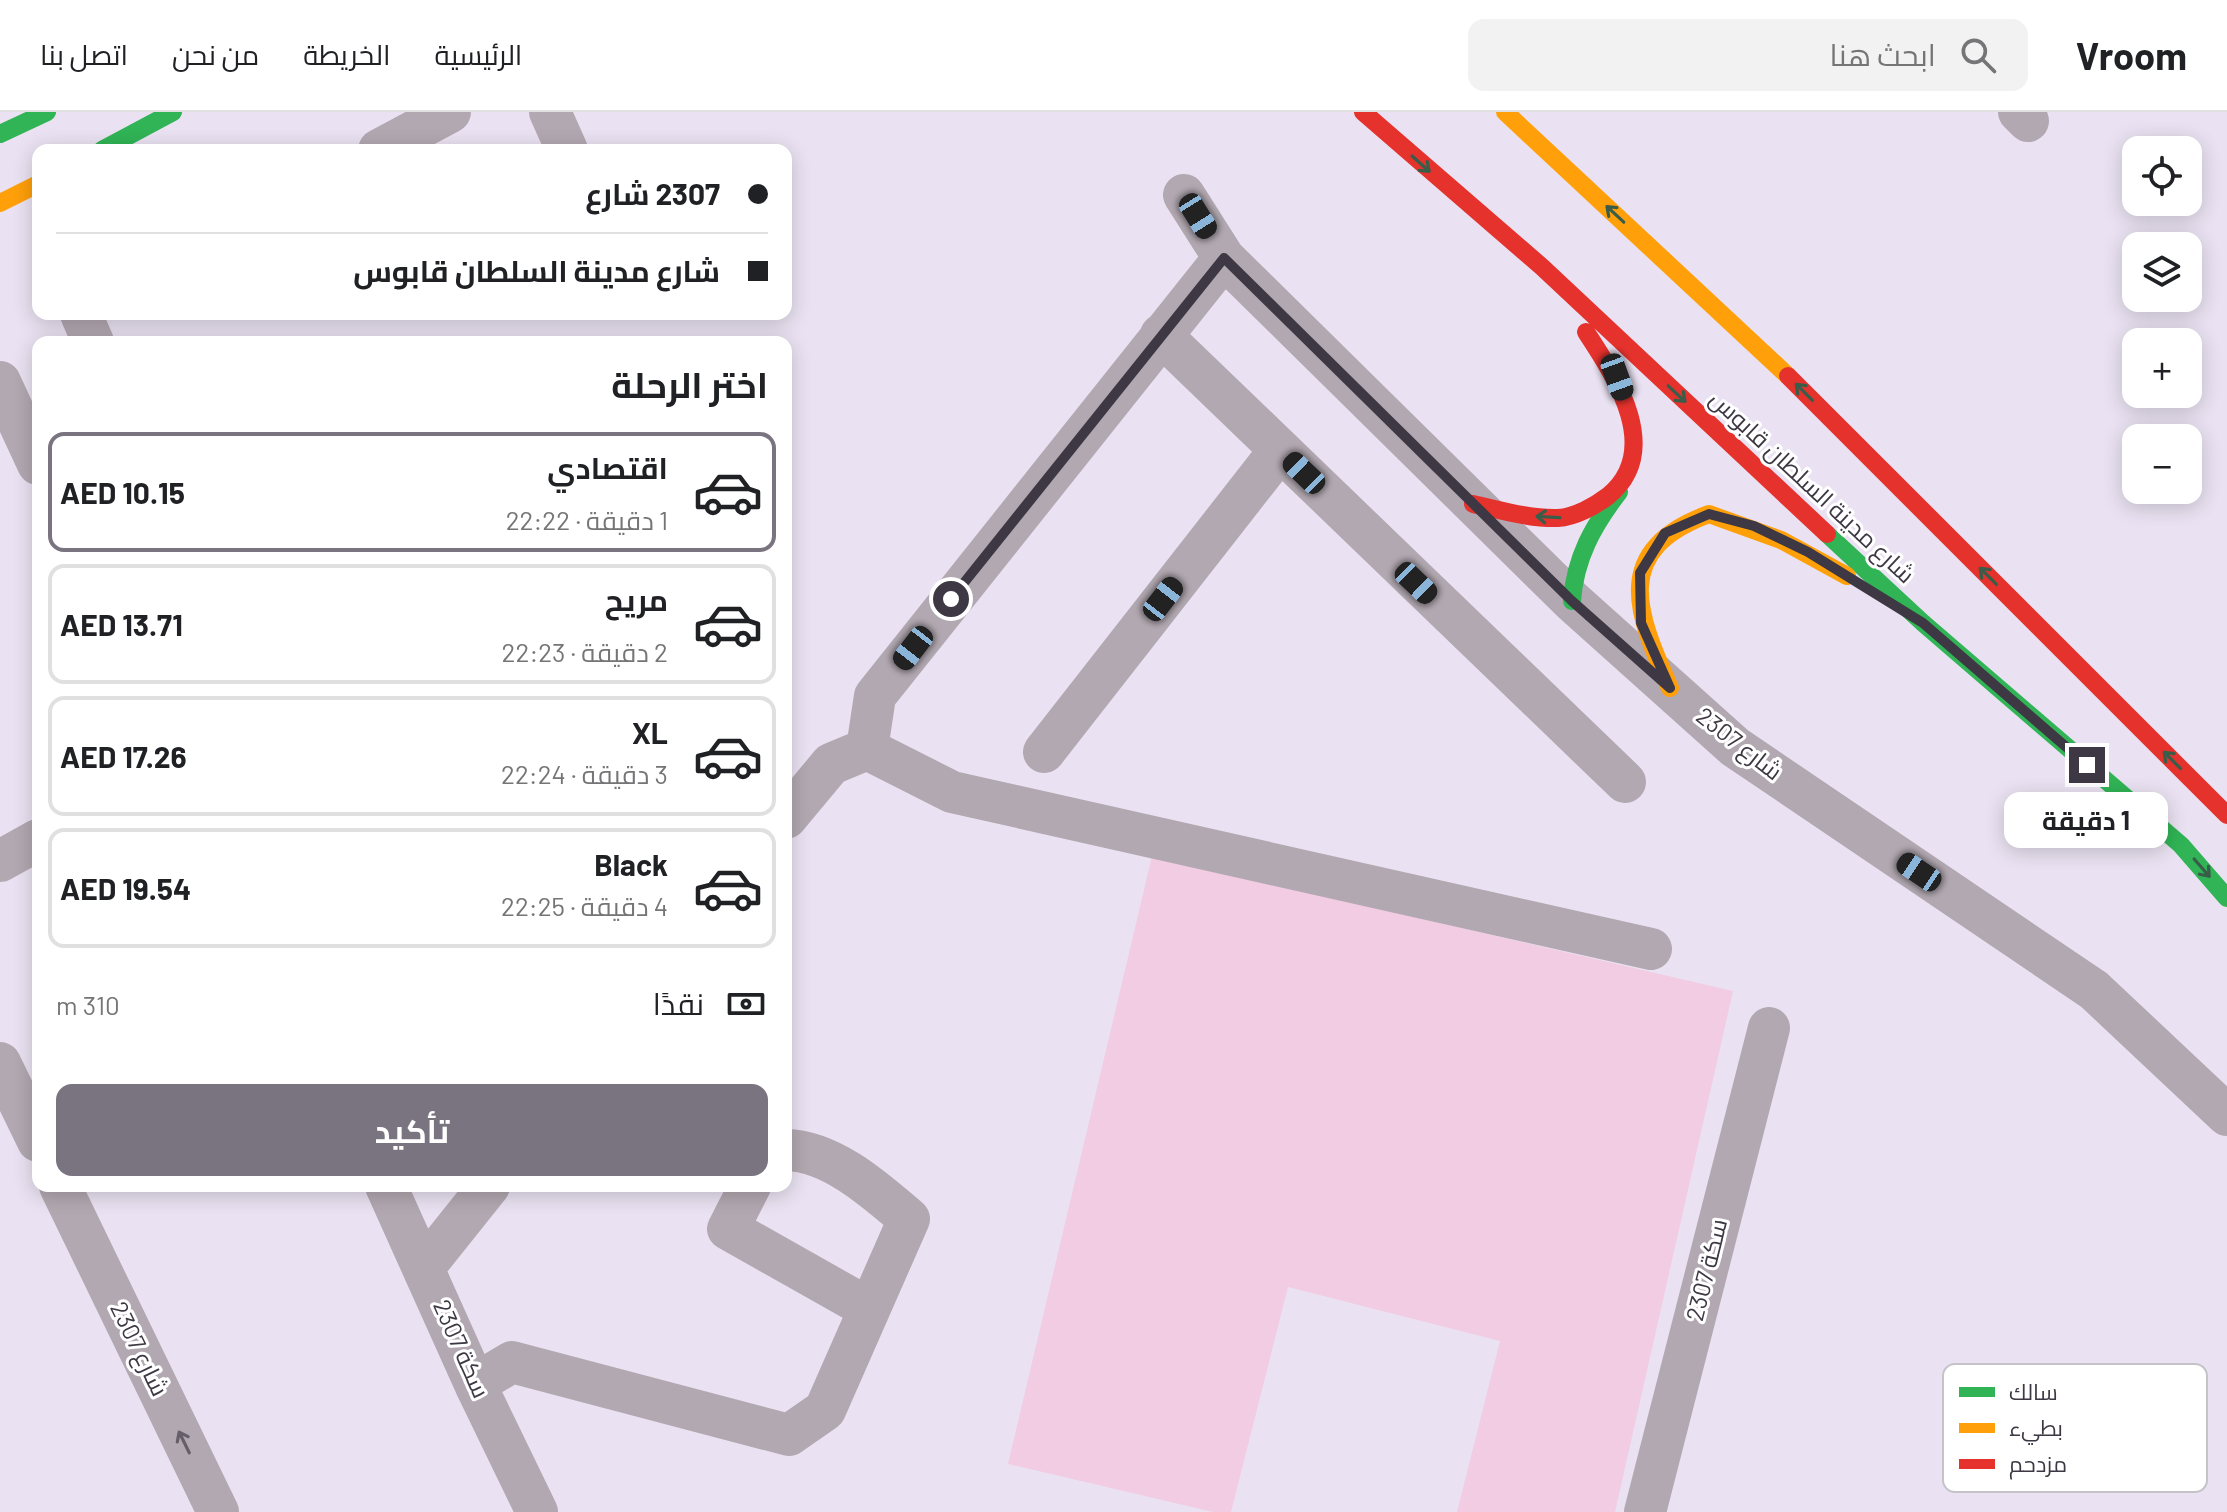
<!DOCTYPE html>
<html lang="ar">
<meta charset="utf-8">
<style>
:root{--surface:#fff;--page:#f2f2f2;--text:#202124;--muted:#757577;--line:#e0e0e0;--accent:#7a7480}
body{margin:0;font-family:Barlow,Cairo,sans-serif;background:var(--page);color:var(--text);direction:rtl;height:100vh;display:flex;flex-direction:column;font-size:30px;white-space:nowrap}
*{box-sizing:border-box;margin:0}
p{font-size:26px;color:var(--muted)}
.icon{flex:none;width:44px;height:44px;fill:none;stroke:currentColor;stroke-width:2;stroke-linecap:round;stroke-linejoin:round}
.map{position:relative;flex:1;overflow:hidden;direction:ltr}
.drawer{position:absolute;left:32px;top:224px;width:760px;height:856px;display:flex;flex-direction:column;background:var(--surface);border-radius:16px;box-shadow:0 4px 20px #0003;direction:rtl}
.drawer>*{flex:none}
.top-card{position:absolute;left:32px;top:32px;width:760px;height:176px;border-radius:16px;box-shadow:0 4px 20px #0003;direction:rtl;display:grid;align-content:center;height:176px;padding:0 24px;background:var(--surface)}
.fabs{position:absolute;left:2122px;top:24px;display:grid;gap:16px}
.fabs a{display:grid;place-items:center;width:80px;height:80px;border-radius:16px;background:var(--surface);box-shadow:0 4px 20px #0003;font-size:40px}
.end{position:absolute;width:36px;height:36px;margin:-18px;border:10px solid #3d3843;background:#fff;box-shadow:0 0 0 4px #fff}
.from{border-radius:50%}
.bubble{position:absolute;height:56px;border-radius:16px;background:var(--surface);box-shadow:0 4px 20px #0003;font-size:26px;font-weight:700;line-height:56px;text-align:center;direction:rtl}
.car{position:absolute;width:24px;height:48px;margin:-24px -12px;border-radius:10px;box-shadow:0 0 6px 2px #0007;background:linear-gradient(#222 24%,#8ab4d8 0 40%,#222 0 76%,#8ab4d8 0 86%,#222 0)}
.top-card b{display:flex;align-items:center;gap:28px;height:76px;font-size:30px}
.top-card b+b{border-top:2px solid var(--line)}
.top-card i{width:20px;height:20px;background:var(--text)}
ul{padding:0;list-style:none}
li{display:flex;align-items:center;gap:24px;height:120px;margin:0 16px 12px;padding:0 8px;border:4px solid var(--line);border-radius:16px}
li div{flex:1}
li b{display:block;font-size:30px}
li em{font-style:normal;font-weight:700}
li.current{border-color:var(--accent)}
li>.icon{width:72px;height:72px;stroke-width:1.5}
h2{padding:0 24px;font-size:36px;line-height:96px}
.pay{display:flex;align-items:center;gap:20px;height:88px;padding:0 24px;font-size:30px}
.pay p{margin-inline-start:auto}
.action{display:flex;gap:16px;margin-top:auto;padding:16px 24px}
.action a{flex:1;height:92px;border-radius:16px;background:var(--accent);color:#fff;font-size:32px;font-weight:700;line-height:92px;text-align:center}
header{display:flex;align-items:center;gap:48px;box-sizing:border-box;height:112px;padding:0 40px;background:var(--surface);border-bottom:2px solid var(--line)}
header strong{font-size:38px}
nav{display:flex;gap:44px;margin-inline-start:auto;font-size:28px}
.search{width:560px;height:72px;background:var(--page);display:flex;align-items:center;gap:20px;box-sizing:border-box;padding:0 28px;border-radius:16px;color:var(--muted);font-size:30px}
.map>svg:first-child{display:block}
.green{fill:#f2cce2}
.lines{fill:none;stroke-linecap:round;stroke-linejoin:round}
.street{stroke:#b2a8b1;stroke-width:42}
.fast{stroke:#30b455;stroke-width:18}
.slow{stroke:#ff9f0a;stroke-width:18}
.jam{stroke:#e5322d;stroke-width:18}
.oneway{stroke:#395d48}
.oneway2{stroke:#665f6a}
.route{stroke:#3d3843;stroke-width:10}
.labels{text-anchor:middle;stroke-width:6;stroke-linejoin:round;paint-order:stroke}
.street-label{font-size:24px;fill:#3d3843;stroke:#fff}
.key{fill:#fff;stroke:#c5c3c7;stroke-width:2}
.key-label{font-size:22px;fill:#3d3843}
</style>
<header>
<strong>Vroom</strong>
<div class="search"><svg class="icon" aria-label="search" viewBox="0 0 24 24"><circle cx="10" cy="10" r="6"/><path d="M15 15l6 6"/></svg>ابحث هنا</div>
<nav><a>الرئيسية</a><a>الخريطة</a><a>من نحن</a><a>اتصل بنا</a></nav>
</header>
<div class="map">
<svg width="2227" height="1400" viewBox="0 0 2227 1400">
<rect width="100%" height="100%" fill="#eae2f2"/>
<path class="green" d="M1152,744L1733,879L1615,1400H1457L1500,1229L1288,1175L1231,1400H1213L1008,1352Z"/>
<g class="lines">
<path class="street" d="M550,0L567,38
M2019,0L2028,9
M379,38L450,0
M1184,83L1224,146L1572,489L1735,635L2094,878L2227,1003
M81,202L93,230
M1161,223L1625,670
M0,270L38,352
M867,637L952,680L1651,837
M1044,640L1280,338
M786,706L831,652L867,637L875,584L1224,146
M0,749L38,728
M0,951L38,1029
M60,1074L218,1400
M386,1074L475,1272L537,1400
M750,1074L728,1117L868,1196
M425,1154L489,1074
M475,1272L512,1250L789,1323L825,1298L909,1107C875,1078 832,1039 786,1038
M1645,1400L1769,916"/>
<path class="fast" d="M0,22L47,0
M102,38L173,0
M1827,422L1923,511L2181,733L2227,786
M1572,489C1575,446 1593,414 1619,380"/>
<path class="slow" d="M1505,0L1788,264
M0,91L38,72
M1670,576C1636,500 1611,438 1709,402L1781,428L1847,464"/>
<path class="jam" d="M1363,0L1542,155L1827,422
M1788,264L2227,703
M1473,392C1500,398 1530,407 1558,406C1575,405 1595,394 1608,384C1663,339 1617,267 1586,220"/>
</g>
<defs><path id="oneway-shaft" d="M-6 0H5M1.5-3L5.5 0L1.5 3" fill="none" stroke-width="1.6" stroke-linecap="round" stroke-linejoin="round" transform="scale(2)"/></defs>
<g class="oneway">
<use href="#oneway-shaft" transform="translate(1421 52) rotate(42)"/>
<use href="#oneway-shaft" transform="translate(1615 102) rotate(-137)"/>
<use href="#oneway-shaft" transform="translate(1804 280) rotate(-135)"/>
<use href="#oneway-shaft" transform="translate(1677 282) rotate(43)"/>
<use href="#oneway-shaft" transform="translate(1548 405) rotate(-177)"/>
<use href="#oneway-shaft" transform="translate(1988 464) rotate(-135)"/>
<use href="#oneway-shaft" transform="translate(2172 648) rotate(-135)"/>
<use href="#oneway-shaft" transform="translate(2202 756) rotate(49)"/>
</g>
<use class="oneway2" href="#oneway-shaft" transform="translate(184 1330) rotate(-116)"/>
<g class="lines">
<path class="route" d="M951,487L1224,146L1572,489L1670,576L1641,511L1640,461L1665,421L1709,402L1754,414L1808,440L1923,511L2087,653"/>
</g>
<g class="labels">
<g class="street-label">
<text transform="translate(1812 375) rotate(43)" y="8">شارع مدينة السلطان قابوس</text>
<text transform="translate(1739 632) rotate(38)" y="8">2307 شارع</text>
<text transform="translate(1707 1158) rotate(-76)" y="8">سكة 2307</text>
<text transform="translate(139 1237) rotate(64)" y="8">2307 شارع</text>
<text transform="translate(461 1237) rotate(66)" y="8">سكة 2307</text>
</g>
</g>
<rect x="1943" y="1252" width="264" height="128" rx="12" class="key"/>
<rect x="1959" y="1275" width="36" height="10" fill="#30b455"/>
<rect x="1959" y="1311" width="36" height="10" fill="#ff9f0a"/>
<rect x="1959" y="1347" width="36" height="10" fill="#e5322d"/>
<g class="key-label">
<text x="2009" y="1288">سالك</text>
<text x="2009" y="1324">بطيء</text>
<text x="2009" y="1360">مزدحم</text>
</g>
</svg>
<div class="fabs">
<a><svg class="icon" aria-label="locate" viewBox="0 0 24 24"><circle cx="12" cy="12" r="6"/><path d="M12 2v4M12 18v4M2 12h4M18 12h4"/></svg></a>
<a><svg class="icon" aria-label="layers" viewBox="0 0 24 24"><path d="M12 4l9 5-9 5-9-5zM3 14l9 5 9-5"/></svg></a>
<a>+</a>
<a>−</a>
</div>
<i class="end from" style="left:951px;top:487px"></i>
<i class="end" style="left:2087px;top:653px"></i>
<div class="bubble" style="left:2004px;top:680px;width:164px">1 دقيقة</div>
<i class="car" style="left:1198px;top:104px;rotate:148deg"></i>
<i class="car" style="left:1617px;top:265px;rotate:160deg"></i>
<i class="car" style="left:1304px;top:361px;rotate:314deg"></i>
<i class="car" style="left:1416px;top:471px;rotate:134deg"></i>
<i class="car" style="left:1163px;top:487px;rotate:38deg"></i>
<i class="car" style="left:913px;top:536px;rotate:218deg"></i>
<i class="car" style="left:1919px;top:760px;rotate:304deg"></i>
<div class="top-card">
<b><i class="from"></i>2307 شارع</b>
<b><i></i>شارع مدينة السلطان قابوس</b>
</div>
<section class="drawer">
<h2>اختر الرحلة</h2>
<ul>
<li class="current"><svg class="icon" aria-label="car" viewBox="0 0 24 24"><path d="M5 17H2v-5l4-1 3-4h7l3 4 3 1v5h-3M9 17h6M6 11h13"/><circle cx="7" cy="17" r="2"/><circle cx="17" cy="17" r="2"/></svg><div><b>اقتصادي</b><p>1 دقيقة · 22:22</p></div><em>AED 10.15</em></li>
<li><svg class="icon" aria-label="car" viewBox="0 0 24 24"><path d="M5 17H2v-5l4-1 3-4h7l3 4 3 1v5h-3M9 17h6M6 11h13"/><circle cx="7" cy="17" r="2"/><circle cx="17" cy="17" r="2"/></svg><div><b>مريح</b><p>2 دقيقة · 22:23</p></div><em>AED 13.71</em></li>
<li><svg class="icon" aria-label="car" viewBox="0 0 24 24"><path d="M5 17H2v-5l4-1 3-4h7l3 4 3 1v5h-3M9 17h6M6 11h13"/><circle cx="7" cy="17" r="2"/><circle cx="17" cy="17" r="2"/></svg><div><b>XL</b><p>3 دقيقة · 22:24</p></div><em>AED 17.26</em></li>
<li><svg class="icon" aria-label="car" viewBox="0 0 24 24"><path d="M5 17H2v-5l4-1 3-4h7l3 4 3 1v5h-3M9 17h6M6 11h13"/><circle cx="7" cy="17" r="2"/><circle cx="17" cy="17" r="2"/></svg><div><b>Black</b><p>4 دقيقة · 22:25</p></div><em>AED 19.54</em></li>
</ul>
<div class="pay"><svg class="icon" aria-label="cash" viewBox="0 0 24 24"><path d="M3 7h18v10H3z"/><circle cx="12" cy="12" r="2"/></svg>نقدًا<p>310 m</p></div>
<div class="action"><a>تأكيد</a></div>
</section>
</div>
